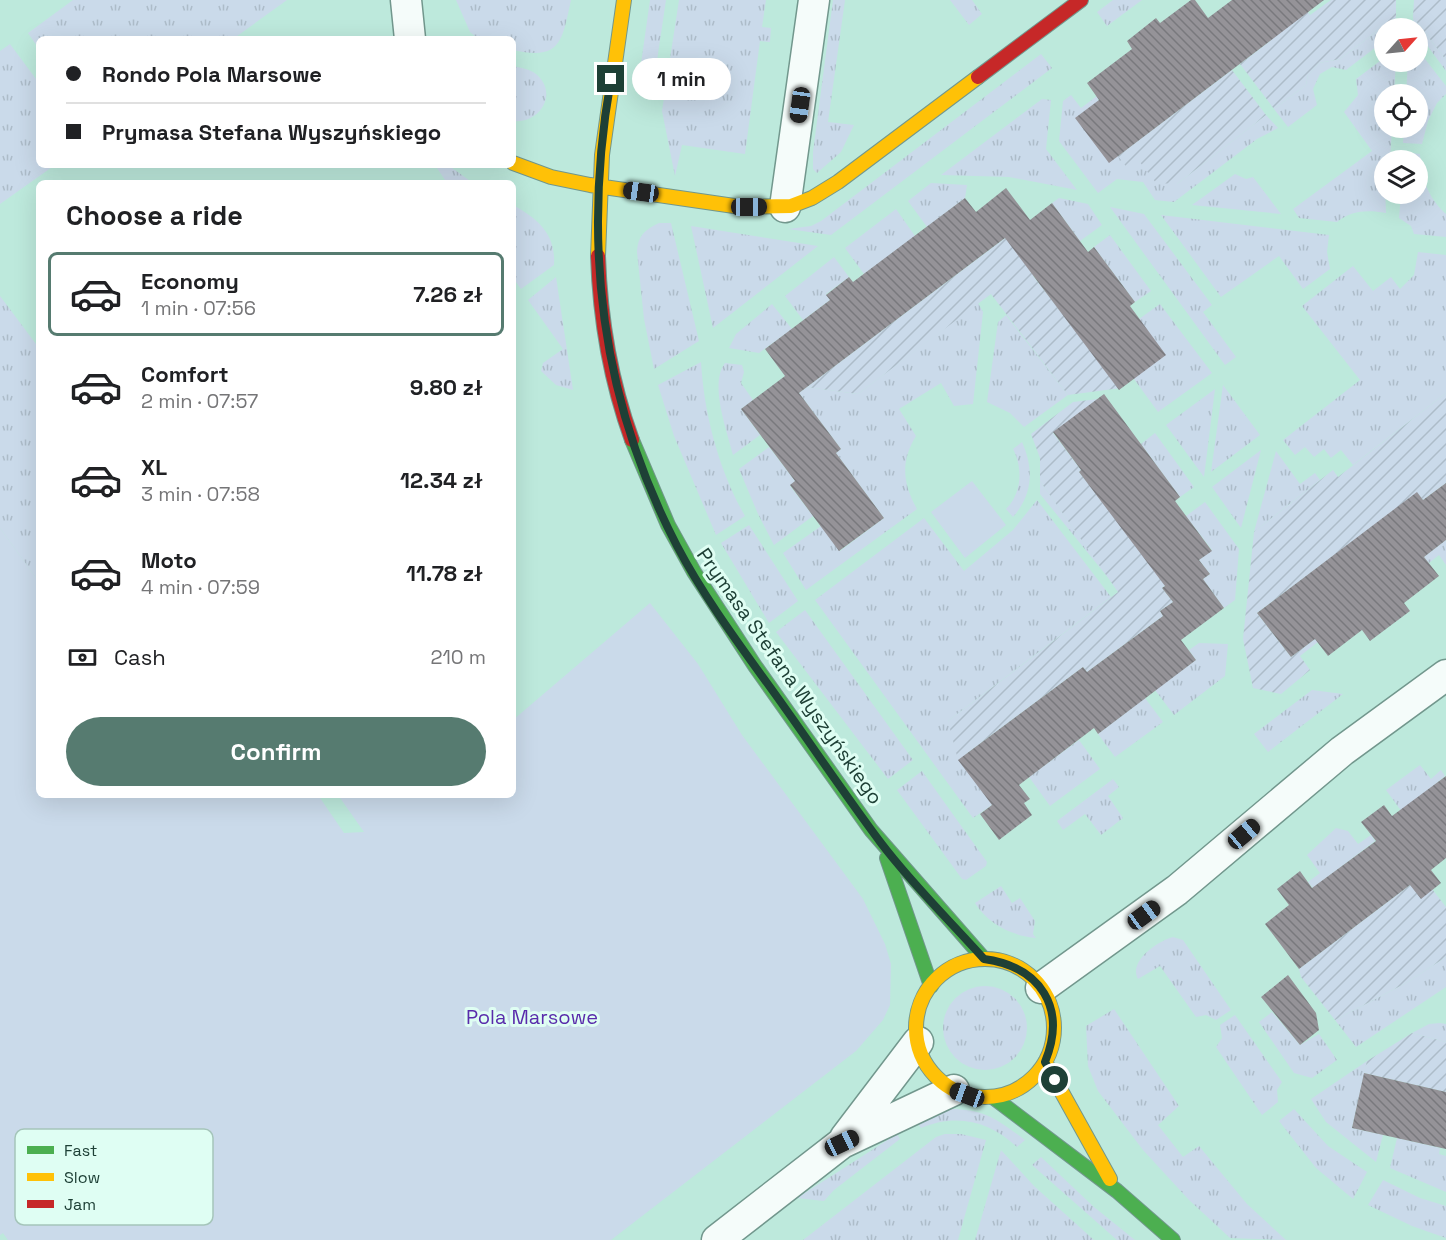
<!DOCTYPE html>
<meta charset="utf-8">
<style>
:root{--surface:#fff;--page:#f2f2f2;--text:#202124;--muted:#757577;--line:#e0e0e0;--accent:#567b70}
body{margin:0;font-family:"Space Grotesk",sans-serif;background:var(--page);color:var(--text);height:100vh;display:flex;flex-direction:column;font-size:22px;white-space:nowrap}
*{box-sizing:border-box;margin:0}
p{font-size:20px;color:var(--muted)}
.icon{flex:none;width:33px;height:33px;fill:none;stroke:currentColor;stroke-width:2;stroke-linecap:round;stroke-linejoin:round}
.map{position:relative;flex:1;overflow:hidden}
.details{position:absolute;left:36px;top:180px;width:480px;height:618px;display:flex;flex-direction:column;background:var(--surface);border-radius:9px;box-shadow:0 6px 24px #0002}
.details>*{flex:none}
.banner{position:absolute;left:36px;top:36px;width:480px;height:132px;border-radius:9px;box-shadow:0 6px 24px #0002;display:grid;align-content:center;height:132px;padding:0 30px;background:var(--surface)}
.needle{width:39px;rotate:63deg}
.fabs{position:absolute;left:1374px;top:18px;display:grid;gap:12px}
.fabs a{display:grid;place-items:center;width:54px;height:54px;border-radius:50%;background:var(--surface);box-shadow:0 6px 24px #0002;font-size:30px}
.end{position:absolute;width:27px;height:27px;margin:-14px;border:8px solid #1e4036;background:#fff;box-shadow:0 0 0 3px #fff}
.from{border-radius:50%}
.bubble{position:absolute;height:42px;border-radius:21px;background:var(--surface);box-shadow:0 6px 24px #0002;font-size:20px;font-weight:800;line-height:42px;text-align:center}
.car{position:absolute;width:18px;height:36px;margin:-18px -9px;border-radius:8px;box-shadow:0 0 4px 2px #0007;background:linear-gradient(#222 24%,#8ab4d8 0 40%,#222 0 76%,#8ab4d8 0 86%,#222 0)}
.banner b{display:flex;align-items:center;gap:21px;height:57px;font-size:22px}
.banner b+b{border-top:2px solid var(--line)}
.banner i{width:15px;height:15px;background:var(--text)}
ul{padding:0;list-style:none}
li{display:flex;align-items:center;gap:18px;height:84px;margin:0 12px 9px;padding:0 18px;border:3px solid transparent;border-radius:9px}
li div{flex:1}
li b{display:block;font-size:22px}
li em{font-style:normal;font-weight:800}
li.on{border-color:var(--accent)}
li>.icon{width:54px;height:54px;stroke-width:1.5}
h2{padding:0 30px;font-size:27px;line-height:72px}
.pay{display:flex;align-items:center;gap:15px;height:66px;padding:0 30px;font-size:22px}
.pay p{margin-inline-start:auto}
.button{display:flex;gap:12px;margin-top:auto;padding:12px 30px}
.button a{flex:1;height:69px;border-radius:36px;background:var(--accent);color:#fff;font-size:24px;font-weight:800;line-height:69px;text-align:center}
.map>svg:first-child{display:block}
.grass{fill:url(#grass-tufts)}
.park{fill:#cadaea}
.garden{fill:url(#garden-furrows)}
.building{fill:url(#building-back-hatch)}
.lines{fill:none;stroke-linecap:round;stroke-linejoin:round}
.street-casing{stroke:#72978d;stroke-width:33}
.fast-casing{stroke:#72978d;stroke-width:16}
.slow-casing{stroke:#72978d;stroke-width:16}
.jam-casing{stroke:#72978d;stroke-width:16}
.street{stroke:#f5fcfa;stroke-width:30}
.fast{stroke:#4caf50;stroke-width:14}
.slow{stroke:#ffc107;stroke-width:14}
.jam{stroke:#c62828;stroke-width:14}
.route{stroke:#1e4036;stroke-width:8}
.labels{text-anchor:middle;stroke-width:6;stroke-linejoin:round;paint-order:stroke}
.street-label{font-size:20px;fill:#1e4036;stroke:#dffef3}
.park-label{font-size:20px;fill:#592cab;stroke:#dffef3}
.key{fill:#dffef3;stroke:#a5c5ba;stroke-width:1.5}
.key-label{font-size:16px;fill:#1e4036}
</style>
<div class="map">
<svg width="1446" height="1240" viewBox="0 0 1446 1240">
<defs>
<pattern id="grass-tufts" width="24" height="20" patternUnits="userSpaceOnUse" patternTransform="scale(1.5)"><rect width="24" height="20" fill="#cadaea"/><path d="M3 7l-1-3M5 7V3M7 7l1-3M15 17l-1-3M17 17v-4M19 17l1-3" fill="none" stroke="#adbcc9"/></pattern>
<pattern id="garden-furrows" width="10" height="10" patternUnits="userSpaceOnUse" patternTransform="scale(1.5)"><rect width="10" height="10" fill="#cadaea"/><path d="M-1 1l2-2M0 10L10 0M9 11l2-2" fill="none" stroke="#adbcc9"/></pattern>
<pattern id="building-back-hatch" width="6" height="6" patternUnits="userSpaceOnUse" patternTransform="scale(1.5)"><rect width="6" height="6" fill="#959398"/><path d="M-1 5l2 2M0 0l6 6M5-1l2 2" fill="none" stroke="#79797d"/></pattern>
</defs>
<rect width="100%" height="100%" fill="#bde9dc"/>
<path class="grass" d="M73,0H287L233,39H39V49L28,33Z
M456,0H571C562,41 561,61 513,50V39L476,37L470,32Z
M650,0H666L655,74L645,94L637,92Z
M679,0H766L762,27L771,28L770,42L760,41L745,154L682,145L675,176L662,111Z
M833,0H845L828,122L854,125L841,152L817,173L813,169V152Z
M950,0H972L982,14L969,25Z
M1113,0H1142L1107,26L1097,12Z
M1396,17L1395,28H1384V41L1346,70L1332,67L1320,74L1313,89L1317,105L1288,127L1274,109L1306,85L1308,75L1319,63L1340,59Z
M1413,17L1446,60V71L1418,33V28H1414Z
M10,44L39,83V165H55L0,204V51Z
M1418,50L1446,86V94L1437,103L1428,121L1422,144L1403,143L1404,128H1418V94H1406L1408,62H1418Z
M1041,54L1052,68L831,235L788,229L811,226L821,221Z
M1384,58V62H1396L1394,94H1384V128H1392L1390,160H1384L1386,213C1368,210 1352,210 1337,222L1299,218L1293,209L1372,151L1344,112L1358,95L1356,79Z
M513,66C521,68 530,69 536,74C559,93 540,124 513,121Z
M1071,95L1081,108L1097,96L1118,156L1139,161L1177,184L1266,115L1278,128L1257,139L1174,202L1155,200L1143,182L1117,179L1098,193L1059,141L1063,101Z
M1042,99L1051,100L1046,149L1077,190L1009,177L941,175Z
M1403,152L1420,154C1421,177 1428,198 1446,214V237L1414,234L1411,226L1399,218L1401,194H1418V160H1403Z
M435,165H448L473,183H447Z
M1235,174L1246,179L1253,177L1281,214L1192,205Z
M931,183L967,185L965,198L927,227L908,201Z
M1059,198L1088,204L1102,225L1080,241L1052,203Z
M513,205C538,219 556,234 554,265L521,289L513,278Z
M1110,207L1144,214L1212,305L1203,312L1236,357L1225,365Z
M896,209L915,236L864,274L845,248Z
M1161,215L1329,235L1327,252L1330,269L1303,289L1279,256L1221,297Z
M659,223H671L699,341L654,369L644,319L637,252C638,235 645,230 659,223Z
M691,226L818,246L713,328Z
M1110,235L1151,291L1135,302L1094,247Z
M1418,252L1446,255V393L1353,465L1341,450L1331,458L1324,449L1314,457L1305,447L1295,455L1283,440L1360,380L1302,306L1353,266L1373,291L1391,277L1400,289L1414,275Z
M834,257L849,277L826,294L830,300L803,320L785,296Z
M556,277L573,390L556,385L541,371L543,363L563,349L528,300Z
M0,296L39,348V582L0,528Z
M978,303L983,312L973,404L954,406L941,383L899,409L916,436C900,462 903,484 917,509L806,590L783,553L821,526L840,551L884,518L836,453L841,449L799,393L807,387L858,394Z
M772,304L792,329L759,353L729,348L736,334Z
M1160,304L1212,373L1158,412L1134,379L1139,319Z
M1006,315L1068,395L1024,427L1010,413L987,402L998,322Z
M701,362C704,414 719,471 745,516L716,535L674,436L658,385Z
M725,363L742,365L744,372L741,383L753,400L741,409L760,435L733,455C727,431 709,384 725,363Z
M1223,385L1260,435L1211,472Z
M1215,389L1204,477L1166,425Z
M1155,433L1194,487L1180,497L1141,444Z
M1022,442C1034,469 1033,494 1013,517L1006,509C1022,493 1023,468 1013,449Z
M769,447L795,481L790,486L813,516L774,545L758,514L739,469Z
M1261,450L1241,528L1212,487Z
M1276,451L1300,484L1315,473L1320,480L1254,532Z
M1040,481L1110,580L1040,494Z
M1037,500L1111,597L948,721L992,805L973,818L815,600L924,518L964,571L1013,530Z
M1205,502L1239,549L1235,600L1224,608L1203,579L1210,574L1199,560L1212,550L1186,516Z
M749,525L798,601L769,623L721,543Z
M1446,540V565L1439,555L1429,563L1424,557Z
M805,610L913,760L888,779L776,632Z
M1199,643L1228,644L1225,676L1174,715L1155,690L1196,660L1189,650Z
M1312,690L1343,694L1268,752L1254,734Z
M1145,698L1163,722L1115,757L1098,734Z
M1079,740L1100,769L1050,806L1029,777Z
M1420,765L1431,779L1441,770L1445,776L1402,812L1386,790Z
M922,771L987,862L986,866L966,880L962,879L897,790Z
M1113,779L1119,787L1108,796L1123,818L1101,835L1085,814L1063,830L1057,821Z
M1336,828L1348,831L1358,844L1371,835L1375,841L1313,888L1308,882L1320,873L1307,855Z
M1001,886L1012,903L1020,898L1035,921L1033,934L1036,938C1012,936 988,924 975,903Z
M1173,937L1183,940L1231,1010L1216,1020L1206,1015L1196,1017L1160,966L1138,979C1128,961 1158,941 1173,937Z
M1446,957V987L1356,1047L1335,1020L1406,983Z
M943 1028a42 42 0 1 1 84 0a42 42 0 1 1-84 0Z
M1114,1009L1179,1106L1158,1125L1183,1157L1199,1146L1247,1204L1286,1240L1230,1238L1189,1200L1143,1150L1098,1091L1088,1066L1086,1026Z
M1272,1012L1300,1045L1319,1034L1337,1060L1312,1078L1294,1073L1259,1022Z
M1235,1015L1282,1082L1277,1090L1278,1102L1262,1115L1216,1047L1222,1038L1220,1025Z
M1440,1023L1446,1024V1042L1412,1033L1429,1024Z
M1367,1061L1352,1128L1383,1135L1376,1162L1326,1122L1311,1099Z
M945,1109C982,1108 996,1118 1025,1140L1017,1147C989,1121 957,1113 921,1128L917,1122Z
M1294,1109L1328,1146L1367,1172L1353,1199L1316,1168L1279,1121Z
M897,1134L900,1139L834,1190L824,1201L797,1198Z
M945,1134H961L986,1140L958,1240H803L936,1137Z
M1397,1138L1440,1148L1439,1154L1446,1156V1192L1390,1168Z
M1001,1150L1034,1186L1094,1240H975Z
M1041,1157L1094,1207L1135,1240H1117L1032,1165Z
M1383,1180L1420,1198L1446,1206V1238L1412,1226L1368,1205Z"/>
<path class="park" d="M972,481L1006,525L965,558L931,512Z
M0,528L39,582V795H318L344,833L364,832L338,795H513V720L650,603L698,664L742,735L863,899L885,944L891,964L890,1005L883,1020L856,1051L611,1240H8L3,1233L0,1235Z"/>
<path class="garden" d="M1331,0H1396V17L1340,59L1319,63L1308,75L1306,85L1274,109L1240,64L1269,42L1304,7L1310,15Z
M1414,0H1446V60L1413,17Z
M1232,70L1266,115L1177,184L1156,183L1139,161L1128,169L1118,156Z
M1008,236L1035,274L1033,276L1121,388L1068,395L991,294L858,394L807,387Z
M1446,393V483L1423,500L1417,493L1257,613L1291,657L1315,639L1318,642L1300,656L1310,670L1281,694L1253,688L1243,639L1254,532L1333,470L1338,477Z
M1098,399L1053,433L1081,470L1079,472L1167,584L1162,588L1173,602L1160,611L1163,616L1087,672L1083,667L958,760L948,721L1118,592L1040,481V458L1031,434L1073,402Z
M1422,876L1446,907V957L1406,983L1335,1020L1301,977L1299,969Z
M1412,1033L1446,1042V1092L1364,1073L1367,1061Z"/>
<path class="building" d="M1191,0H1195L1208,18L1232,0H1324L1109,163L1075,118L1099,100L1087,83L1132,49L1127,41L1156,18L1160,23Z
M1006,188L1030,220L1052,203L1088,252L1094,247L1135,302L1130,306L1166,355L1119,390L1005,238L799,393L841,449L836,453L884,518L839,551L790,485L795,481L741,409L785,376L765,349L830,300L826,295L849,277L853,282L965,198L976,212Z
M1104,394L1180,497L1175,501L1212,551L1199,560L1210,574L1203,579L1224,608L1181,640L1196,660L1098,734L1094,728L1019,785L1030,799L1024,803L1032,815L999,840L980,814L992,805L958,760L1083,667L1087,672L1163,616L1160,611L1173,602L1162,588L1165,586L1079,472L1081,470L1053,432Z
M1446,483V540L1424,557L1439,576L1404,603L1410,611L1370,641L1362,630L1328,656L1315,639L1291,657L1257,613L1417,492L1423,500Z
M1446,776V858L1431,870L1441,883L1421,899L1410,885L1299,969L1265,924L1289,905L1277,889L1300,871L1312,888L1376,841L1361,822L1384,805L1392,816Z
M1288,975L1316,1013L1319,1030L1300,1045L1261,997Z
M1364,1073L1446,1092V1149L1352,1128Z"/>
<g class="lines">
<defs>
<path id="street" d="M406,0L410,39
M785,207L814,0
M1041,988L1177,890L1342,751L1446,675
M845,1138L918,1042
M717,1240L842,1143L954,1090"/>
<path id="fast" d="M632,440L668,525L694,572L755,666L871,830L984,959
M887,858L931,986
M993,1097L1117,1191L1173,1240"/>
<path id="slow" d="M513,163L551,177L590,185L741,207L791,206L812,198L838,182L978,77
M598,256L602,155L624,0
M916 1028a69 69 0 1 1 138 0a69 69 0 1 1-138 0Z
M1045,1062L1110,1179"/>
<path id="jam" d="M978,77L1081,0
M598,256C600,318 611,382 632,440"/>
</defs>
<use href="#street" class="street-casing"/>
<use href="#fast" class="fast-casing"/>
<use href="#slow" class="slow-casing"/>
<use href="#jam" class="jam-casing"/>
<use href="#street" class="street"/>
<use href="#fast" class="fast"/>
<use href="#slow" class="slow"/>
<use href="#jam" class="jam"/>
</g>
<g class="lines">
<path class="route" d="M611,79C582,242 600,398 677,546C707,603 748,656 785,708C817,753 848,799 881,843C912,884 950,921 984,959C1041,967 1067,1008 1045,1062L1055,1080"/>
</g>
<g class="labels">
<g class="street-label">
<text transform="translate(790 676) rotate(55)" y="7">Prymasa Stefana Wyszyńskiego</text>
</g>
<g class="park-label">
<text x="532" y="1024">Pola Marsowe</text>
</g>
</g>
<rect x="15" y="1129" width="198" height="96" rx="9" class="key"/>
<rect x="27" y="1146" width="27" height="8" fill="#4caf50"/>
<rect x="27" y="1173" width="27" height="8" fill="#ffc107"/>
<rect x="27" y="1200" width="27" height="8" fill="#c62828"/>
<g class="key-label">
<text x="64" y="1156">Fast</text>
<text x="64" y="1183">Slow</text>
<text x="64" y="1210">Jam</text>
</g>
</svg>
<div class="fabs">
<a><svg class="needle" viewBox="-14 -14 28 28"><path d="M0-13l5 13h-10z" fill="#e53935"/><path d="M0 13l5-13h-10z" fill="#757577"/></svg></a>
<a><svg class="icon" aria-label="locate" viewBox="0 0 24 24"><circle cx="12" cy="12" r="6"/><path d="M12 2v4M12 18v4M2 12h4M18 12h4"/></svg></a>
<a><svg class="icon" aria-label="layers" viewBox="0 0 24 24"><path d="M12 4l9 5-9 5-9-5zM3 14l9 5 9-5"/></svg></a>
</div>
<i class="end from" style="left:1055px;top:1080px"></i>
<i class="end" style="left:611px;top:79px"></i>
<div class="bubble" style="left:632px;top:58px;width:99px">1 min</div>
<i class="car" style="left:800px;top:105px;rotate:188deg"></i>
<i class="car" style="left:641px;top:192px;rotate:278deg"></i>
<i class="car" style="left:749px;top:207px;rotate:90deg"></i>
<i class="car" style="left:1244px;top:834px;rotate:50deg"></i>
<i class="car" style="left:1144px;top:915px;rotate:54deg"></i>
<i class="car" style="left:967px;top:1095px;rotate:290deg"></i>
<i class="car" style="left:842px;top:1143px;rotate:65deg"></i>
<div class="banner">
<b><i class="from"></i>Rondo Pola Marsowe</b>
<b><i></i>Prymasa Stefana Wyszyńskiego</b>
</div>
<section class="details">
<h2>Choose a ride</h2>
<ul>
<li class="on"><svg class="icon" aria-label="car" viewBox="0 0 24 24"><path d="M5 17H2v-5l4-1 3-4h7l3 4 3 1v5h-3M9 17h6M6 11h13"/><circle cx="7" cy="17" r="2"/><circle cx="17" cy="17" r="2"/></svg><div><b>Economy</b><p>1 min · 07:56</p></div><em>7.26 zł</em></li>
<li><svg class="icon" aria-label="car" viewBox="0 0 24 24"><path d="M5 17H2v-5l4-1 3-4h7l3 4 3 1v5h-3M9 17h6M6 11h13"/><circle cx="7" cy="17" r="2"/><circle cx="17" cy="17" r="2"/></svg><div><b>Comfort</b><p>2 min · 07:57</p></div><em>9.80 zł</em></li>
<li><svg class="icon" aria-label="car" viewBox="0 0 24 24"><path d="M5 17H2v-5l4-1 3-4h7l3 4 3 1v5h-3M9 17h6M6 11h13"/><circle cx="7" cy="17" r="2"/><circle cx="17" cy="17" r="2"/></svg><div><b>XL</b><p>3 min · 07:58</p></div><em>12.34 zł</em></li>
<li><svg class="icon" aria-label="car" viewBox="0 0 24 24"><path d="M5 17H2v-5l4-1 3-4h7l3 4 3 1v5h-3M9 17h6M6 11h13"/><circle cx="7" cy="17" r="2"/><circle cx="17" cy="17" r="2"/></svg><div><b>Moto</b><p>4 min · 07:59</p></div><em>11.78 zł</em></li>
</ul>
<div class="pay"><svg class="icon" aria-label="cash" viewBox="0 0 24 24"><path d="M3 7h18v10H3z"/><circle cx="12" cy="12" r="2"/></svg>Cash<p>210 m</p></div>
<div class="button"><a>Confirm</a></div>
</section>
</div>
